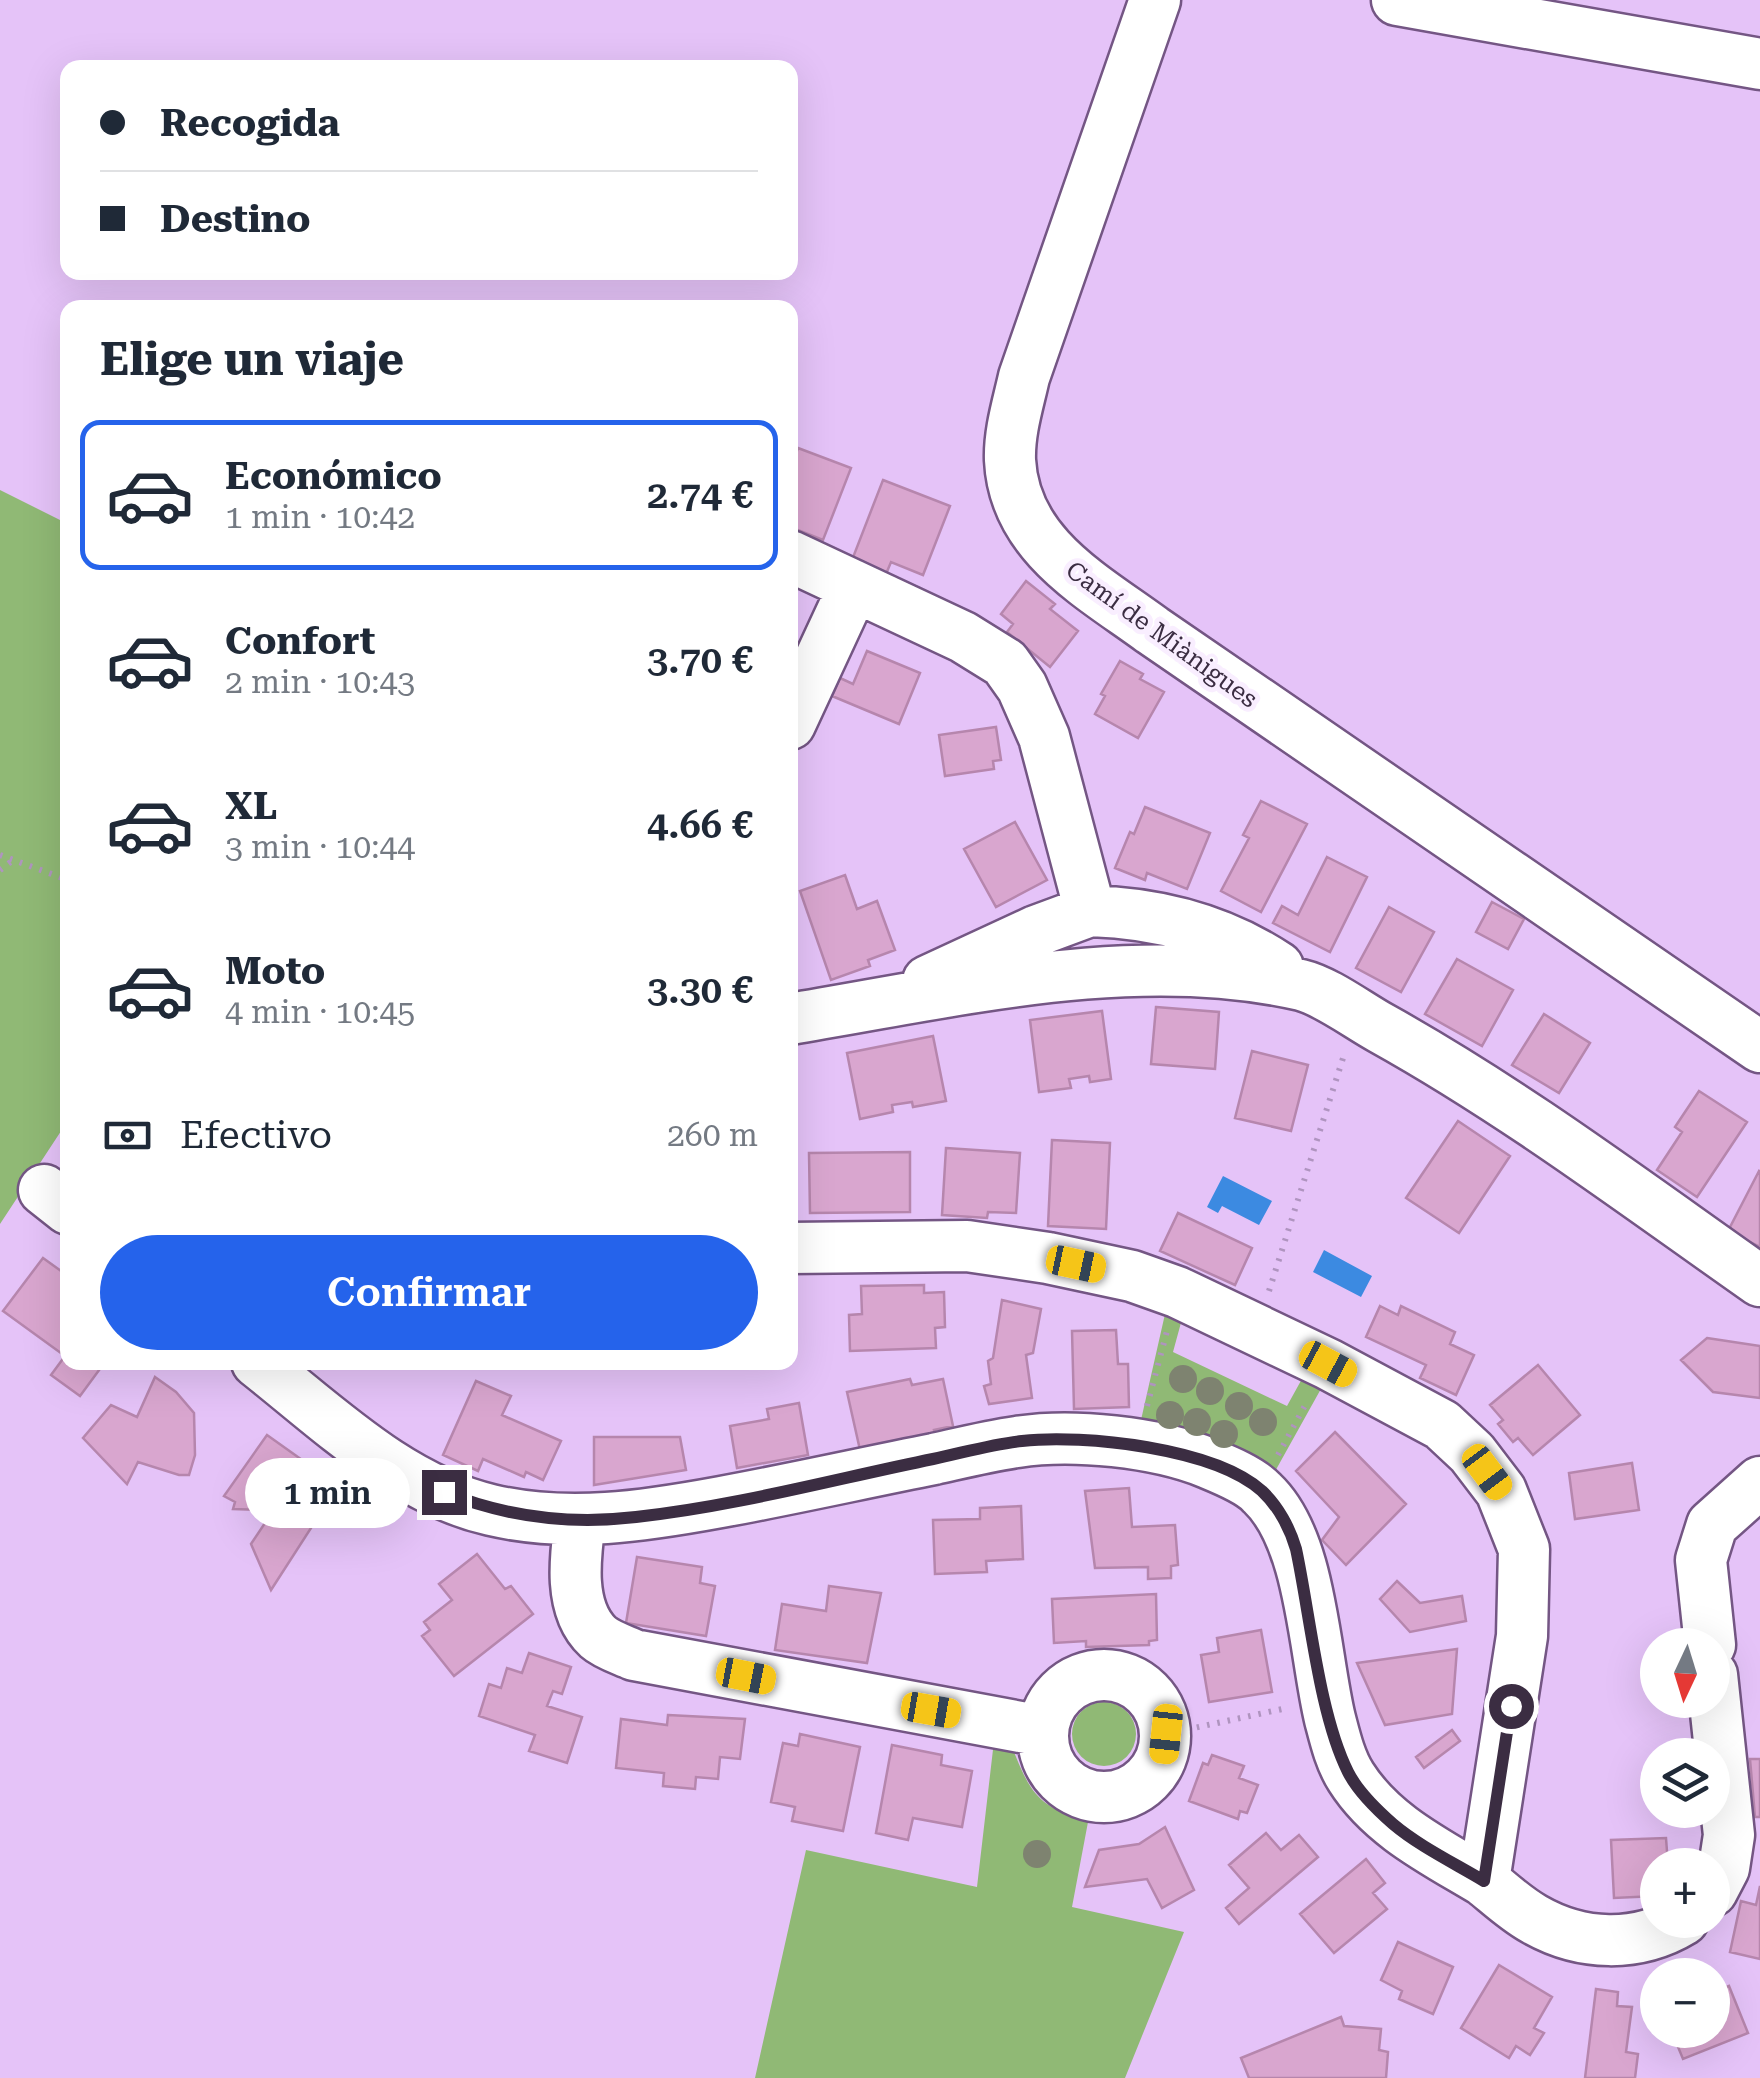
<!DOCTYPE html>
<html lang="es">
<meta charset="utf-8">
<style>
:root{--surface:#fff;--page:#f6f6f7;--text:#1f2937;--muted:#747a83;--line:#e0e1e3;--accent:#2563eb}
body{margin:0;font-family:"Roboto Serif",serif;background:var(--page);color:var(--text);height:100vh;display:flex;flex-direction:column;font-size:38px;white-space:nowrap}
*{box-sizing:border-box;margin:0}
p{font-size:32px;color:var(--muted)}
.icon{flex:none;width:55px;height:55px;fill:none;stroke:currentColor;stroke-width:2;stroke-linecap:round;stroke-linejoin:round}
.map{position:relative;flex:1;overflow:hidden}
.side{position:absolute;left:60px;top:300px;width:738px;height:1070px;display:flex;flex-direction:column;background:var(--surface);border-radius:20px;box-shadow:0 10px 40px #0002}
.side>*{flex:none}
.banner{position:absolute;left:60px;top:60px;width:738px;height:220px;border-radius:20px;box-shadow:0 10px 40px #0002;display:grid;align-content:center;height:220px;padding:0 40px;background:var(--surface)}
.needle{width:65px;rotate:184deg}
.fabs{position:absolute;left:1640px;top:1628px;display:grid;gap:20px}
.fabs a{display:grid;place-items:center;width:90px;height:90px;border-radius:50%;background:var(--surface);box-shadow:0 10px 40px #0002;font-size:50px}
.end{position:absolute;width:45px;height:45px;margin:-22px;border:12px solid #3b2d42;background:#fff;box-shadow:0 0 0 5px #fff}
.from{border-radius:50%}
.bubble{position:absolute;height:70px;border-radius:35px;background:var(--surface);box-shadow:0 10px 40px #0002;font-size:32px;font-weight:600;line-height:70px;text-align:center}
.car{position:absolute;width:30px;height:60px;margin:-30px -15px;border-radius:12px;box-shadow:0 0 8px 2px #0007;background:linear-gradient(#f5c518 24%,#345 0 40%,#f5c518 0 76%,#345 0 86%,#f5c518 0)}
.banner b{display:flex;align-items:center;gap:35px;height:95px;font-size:38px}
.banner b+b{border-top:2px solid var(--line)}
.banner i{width:25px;height:25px;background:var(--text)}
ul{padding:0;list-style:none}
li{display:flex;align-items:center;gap:30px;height:150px;margin:0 20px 15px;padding:0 20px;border:5px solid transparent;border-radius:20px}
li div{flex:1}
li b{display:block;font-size:38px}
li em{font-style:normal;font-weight:600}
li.on{border-color:var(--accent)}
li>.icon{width:90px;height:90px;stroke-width:1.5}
h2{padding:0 40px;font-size:45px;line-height:120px}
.pay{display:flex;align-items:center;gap:25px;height:110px;padding:0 40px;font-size:38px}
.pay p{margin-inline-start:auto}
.action{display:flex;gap:20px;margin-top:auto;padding:20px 40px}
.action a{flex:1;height:115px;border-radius:60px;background:var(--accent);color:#fff;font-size:40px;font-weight:600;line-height:115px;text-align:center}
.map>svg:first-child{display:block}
.green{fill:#90b975}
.water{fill:#3c8ae1}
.building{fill:#d9a6cf;stroke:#b686ad;stroke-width:2.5}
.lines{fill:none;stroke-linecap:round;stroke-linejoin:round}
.minor-casing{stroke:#745684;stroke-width:55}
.path{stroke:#af94bf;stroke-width:6;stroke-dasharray:2.5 8;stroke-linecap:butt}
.minor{stroke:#fff;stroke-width:50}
.tree{fill:#7e8370}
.route{stroke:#3b2d42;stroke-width:12}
.labels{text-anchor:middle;stroke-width:10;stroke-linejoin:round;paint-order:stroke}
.street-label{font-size:25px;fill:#3b2d42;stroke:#f9eeff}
</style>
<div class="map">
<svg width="1760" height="2078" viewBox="0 0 1760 2078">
<rect width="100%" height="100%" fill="#e5c3f8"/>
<path class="green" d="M0,490L68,524L67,1122L0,1224Z
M1165,1314L1182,1319L1173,1352L1287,1406L1303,1377L1322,1387L1273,1475C1230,1440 1194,1431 1141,1420Z
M1072 1734a32 32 0 1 1 64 0a32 32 0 1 1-64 0Z
M994,1741L1012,1747C1031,1795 1038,1806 1088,1822L1072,1907L1184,1932L1125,2078H755L806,1850L977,1887Z"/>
<path class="water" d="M1223,1176L1272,1201L1259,1225L1222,1206L1218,1213L1207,1207Z
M1324,1250L1372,1276L1361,1297L1313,1272Z"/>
<path class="building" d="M798,448L851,468L823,540L790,527V470Z
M883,480L950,506L923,575L891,562L886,574L852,560Z
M1026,581L1055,604L1050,609L1078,631L1050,667L1007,632L1013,624L1001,614Z
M867,651L920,673L899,724L832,696L840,678L853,684Z
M1120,661L1143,674L1140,679L1164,692L1138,738L1095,714L1105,696L1101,694Z
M996,727L1001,760L993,761L994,769L945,776L939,735Z
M1261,801L1307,824L1261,912L1221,891L1249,838L1243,835Z
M1145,807L1210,833L1187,889L1147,873L1145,880L1115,868L1130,832L1134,834Z
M1015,822L1047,880L996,907L964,849Z
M1327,857L1367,877L1330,952L1273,923L1282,906L1298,915Z
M845,875L857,909L877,901L895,950L868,960L870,966L831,980L800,891Z
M1492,902L1524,919L1508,949L1476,932Z
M1389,907L1434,932L1401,992L1356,968Z
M1457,959L1513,990L1482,1046L1425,1014Z
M1156,1007L1219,1012L1215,1069L1151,1064Z
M1102,1011L1111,1079L1090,1082L1089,1076L1069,1079L1071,1088L1039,1092L1030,1020Z
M1544,1014L1590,1043L1559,1093L1512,1065Z
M933,1036L946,1101L913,1107L912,1102L892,1105L893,1112L860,1119L847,1053Z
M1252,1051L1308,1065L1291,1131L1235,1118Z
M1699,1091L1747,1122L1697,1197L1657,1170L1682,1132L1675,1127Z
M1458,1121L1510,1156L1459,1233L1406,1198Z
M1052,1140L1110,1143L1106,1229L1048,1226Z
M946,1148L1020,1153L1016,1213L988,1212L987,1218L942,1215Z
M910,1152V1212L810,1213L809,1153Z
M1759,1171L1760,1172V1247L1728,1231Z
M1178,1213L1252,1248L1235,1285L1160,1251Z
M43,1258L68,1276V1362H105L80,1396L51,1375L65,1356L3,1311Z
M924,1285V1293L944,1292L945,1327L935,1328L936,1348L850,1351L849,1315L862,1314L861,1286Z
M1002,1300L1041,1309L1033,1353L1026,1355L1032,1398L989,1404L984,1386L991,1384L988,1361L993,1358Z
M1380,1306L1398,1315L1401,1306L1455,1332L1450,1344L1474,1355L1456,1395L1420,1378L1426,1365L1366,1337Z
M1116,1330L1118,1364H1128L1129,1407L1074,1409L1072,1331Z
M1707,1338L1760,1346V1398L1713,1392L1681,1360Z
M1538,1365L1580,1415L1533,1455L1518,1438L1513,1442L1498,1424L1503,1420L1490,1405Z
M155,1377L176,1392L194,1413L195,1455L189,1475H179L138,1462L127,1484L83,1438L111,1405L137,1417Z
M910,1379L912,1385L943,1379L953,1426L934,1430L935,1434L860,1450L847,1392Z
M476,1381L511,1396L502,1415L561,1441L543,1480L526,1472L524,1477L483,1459L478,1471L443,1455Z
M799,1403L808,1455L737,1468L730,1426L769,1419L767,1409Z
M1335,1432L1406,1504L1346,1565L1322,1540L1339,1517L1296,1471Z
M267,1435L319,1472L312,1481L340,1483L271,1590L251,1544L269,1517L260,1510L233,1509L235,1502L224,1496Z
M594,1437H680L686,1470L594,1485Z
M1632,1463L1639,1510L1575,1519L1569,1473Z
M1129,1488L1132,1527L1175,1525L1178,1565L1171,1566V1578L1148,1579V1567L1095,1568L1085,1491Z
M1021,1506L1023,1559L986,1561L987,1572L935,1574L933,1520L980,1519V1508Z
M477,1554L505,1589L511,1586L533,1614L454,1676L422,1636L430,1630L424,1622L452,1600L439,1584Z
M637,1557L702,1567L700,1583L715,1586L706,1636L626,1623Z
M1397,1581L1420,1603L1462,1596L1466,1621L1410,1632L1380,1599Z
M829,1586L881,1593L867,1663L775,1650L782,1604L826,1611Z
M1156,1594L1157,1640L1149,1641V1645L1086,1647V1641L1054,1643L1052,1599Z
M1261,1630L1272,1692L1209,1702L1201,1655L1219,1652L1217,1638Z
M1457,1649L1452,1714L1385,1725L1357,1663Z
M529,1653L571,1667L562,1694L553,1691L547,1706L582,1717L567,1763L529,1751L535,1735L479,1716L489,1684L501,1688L507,1668L522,1673Z
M668,1715L745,1719L740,1759L720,1757L718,1779L696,1777L695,1789L663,1786L664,1773L616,1768L621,1719L667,1725Z
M1452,1730L1460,1741L1424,1768L1416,1757Z
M800,1734L860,1747L843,1831L792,1821L795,1807L771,1802L783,1743L798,1746Z
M892,1745L942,1755L941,1765L972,1771L962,1827L913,1818L908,1840L876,1833Z
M1212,1755L1244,1766L1239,1778L1258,1785L1247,1813L1240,1811L1238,1819L1189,1801L1203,1763L1208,1765Z
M1750,1759H1760V1817H1755Z
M1165,1827L1194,1890L1162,1908L1147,1879L1085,1887L1099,1850L1139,1844Z
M1266,1833L1281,1850L1299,1835L1318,1857L1239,1924L1226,1908L1249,1888L1229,1865Z
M1666,1838L1668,1865H1658L1656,1896L1614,1898L1611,1840Z
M1366,1859L1385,1883L1373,1893L1387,1909L1334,1953L1300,1914Z
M1760,1886V1959L1730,1952L1741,1901L1756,1905Z
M1398,1942L1453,1967L1433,2014L1399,1999L1402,1991L1381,1980Z
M1499,1965L1552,1997L1534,2028L1544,2033L1530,2055L1516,2046L1509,2058L1461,2028Z
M1729,1986L1748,2033L1683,2059L1671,2030H1712V1993Z
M1596,1989L1618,1992L1617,2006L1632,2007L1626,2052L1638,2054L1635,2078H1585Z
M1341,2017L1344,2026L1381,2029L1379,2050L1388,2052L1386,2078H1249L1241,2058Z"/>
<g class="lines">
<defs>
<path id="minor" d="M1155,0L1024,377C1018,404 1009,432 1010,460C1014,545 1092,586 1152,630L1760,1047
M1397,0L1760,64
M790,556L963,637L1005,663L1022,687L1044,737L1090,911L1036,931L928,981
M790,724L854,586
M1090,911C1157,913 1221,929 1278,967
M790,1019C954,992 1136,947 1301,985C1326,991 1359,1016 1381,1028C1514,1102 1636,1194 1760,1281
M44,1190L68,1209
M790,1248L967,1246L1048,1258L1132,1276L1177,1292L1328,1364L1442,1425L1472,1453L1501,1491L1524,1549L1522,1636L1484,1881C1500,1894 1516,1909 1534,1919C1581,1946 1637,1948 1683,1920
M257,1362C328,1418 400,1489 491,1510C568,1528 645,1516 721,1502C792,1489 863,1473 934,1459C961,1453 989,1446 1017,1442C1072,1433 1157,1442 1208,1463C1225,1470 1250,1480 1262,1493C1312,1540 1314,1653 1330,1719C1335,1738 1340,1760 1351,1777C1382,1826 1436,1852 1484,1881
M580,1520C575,1557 568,1609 598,1637C607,1645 623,1650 634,1655L1042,1731
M1710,1645L1701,1560L1712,1525L1760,1482
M1043 1736a61 61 0 1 1 122 0a61 61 0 1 1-122 0Z
M1712,1675L1729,1835L1724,1868L1712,1891"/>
</defs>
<use href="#minor" class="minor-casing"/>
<path class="path" d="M0,855L68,880
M0,870L12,861
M1269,1291L1344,1055
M1147,1406L1167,1331
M1278,1455L1308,1400
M1166,1734L1287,1708"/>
<use href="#minor" class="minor"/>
</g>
<g class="tree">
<circle cx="1183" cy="1379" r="14"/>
<circle cx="1210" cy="1391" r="14"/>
<circle cx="1239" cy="1406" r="14"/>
<circle cx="1170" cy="1415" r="14"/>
<circle cx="1197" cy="1422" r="14"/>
<circle cx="1263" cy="1422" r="14"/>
<circle cx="1224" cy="1434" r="14"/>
<circle cx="1037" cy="1854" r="14"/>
</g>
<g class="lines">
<path class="route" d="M444,1492C506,1517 568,1525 636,1517C736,1506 835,1479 933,1459C962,1453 992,1444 1022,1441C1084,1434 1214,1448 1262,1491C1278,1506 1290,1528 1296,1549C1310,1614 1319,1714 1348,1772C1358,1792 1377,1810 1393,1824C1419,1846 1454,1863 1484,1881L1511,1706"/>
</g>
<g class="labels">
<g class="street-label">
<text transform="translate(1162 634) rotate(36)" y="9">Camí de Miànigues</text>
</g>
</g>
</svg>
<div class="fabs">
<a><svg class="needle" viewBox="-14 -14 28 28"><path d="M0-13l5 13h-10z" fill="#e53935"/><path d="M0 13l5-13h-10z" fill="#747a83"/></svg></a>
<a><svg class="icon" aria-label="layers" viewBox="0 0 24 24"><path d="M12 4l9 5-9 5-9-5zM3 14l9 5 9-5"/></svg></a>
<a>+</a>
<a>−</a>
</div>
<i class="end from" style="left:1511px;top:1706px"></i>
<i class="end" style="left:444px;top:1492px"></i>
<div class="bubble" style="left:245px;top:1458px;width:165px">1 min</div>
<i class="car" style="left:1076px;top:1264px;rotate:102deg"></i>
<i class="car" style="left:1328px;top:1364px;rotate:118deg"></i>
<i class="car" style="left:1487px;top:1472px;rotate:143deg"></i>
<i class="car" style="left:746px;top:1676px;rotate:101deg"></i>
<i class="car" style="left:931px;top:1710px;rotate:100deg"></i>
<i class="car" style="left:1166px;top:1734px;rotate:186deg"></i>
<div class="banner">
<b><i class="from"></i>Recogida</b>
<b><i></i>Destino</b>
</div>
<section class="side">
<h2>Elige un viaje</h2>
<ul>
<li class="on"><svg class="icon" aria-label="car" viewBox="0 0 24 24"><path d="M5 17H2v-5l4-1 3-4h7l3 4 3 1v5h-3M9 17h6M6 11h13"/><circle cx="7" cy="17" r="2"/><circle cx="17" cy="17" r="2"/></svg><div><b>Económico</b><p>1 min · 10:42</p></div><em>2.74 €</em></li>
<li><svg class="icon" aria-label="car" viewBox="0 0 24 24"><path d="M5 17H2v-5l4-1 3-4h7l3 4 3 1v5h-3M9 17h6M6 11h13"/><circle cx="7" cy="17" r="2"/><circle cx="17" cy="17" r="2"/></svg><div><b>Confort</b><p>2 min · 10:43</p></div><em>3.70 €</em></li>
<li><svg class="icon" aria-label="car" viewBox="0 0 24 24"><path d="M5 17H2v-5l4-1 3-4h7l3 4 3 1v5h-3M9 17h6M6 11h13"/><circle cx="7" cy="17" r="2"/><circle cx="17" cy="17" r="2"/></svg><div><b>XL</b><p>3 min · 10:44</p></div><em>4.66 €</em></li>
<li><svg class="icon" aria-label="car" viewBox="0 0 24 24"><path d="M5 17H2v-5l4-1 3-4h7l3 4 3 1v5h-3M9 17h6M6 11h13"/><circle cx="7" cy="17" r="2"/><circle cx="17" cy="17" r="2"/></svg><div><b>Moto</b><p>4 min · 10:45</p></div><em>3.30 €</em></li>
</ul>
<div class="pay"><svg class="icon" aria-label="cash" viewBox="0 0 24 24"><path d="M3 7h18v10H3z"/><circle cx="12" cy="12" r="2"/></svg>Efectivo<p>260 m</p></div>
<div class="action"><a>Confirmar</a></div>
</section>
</div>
